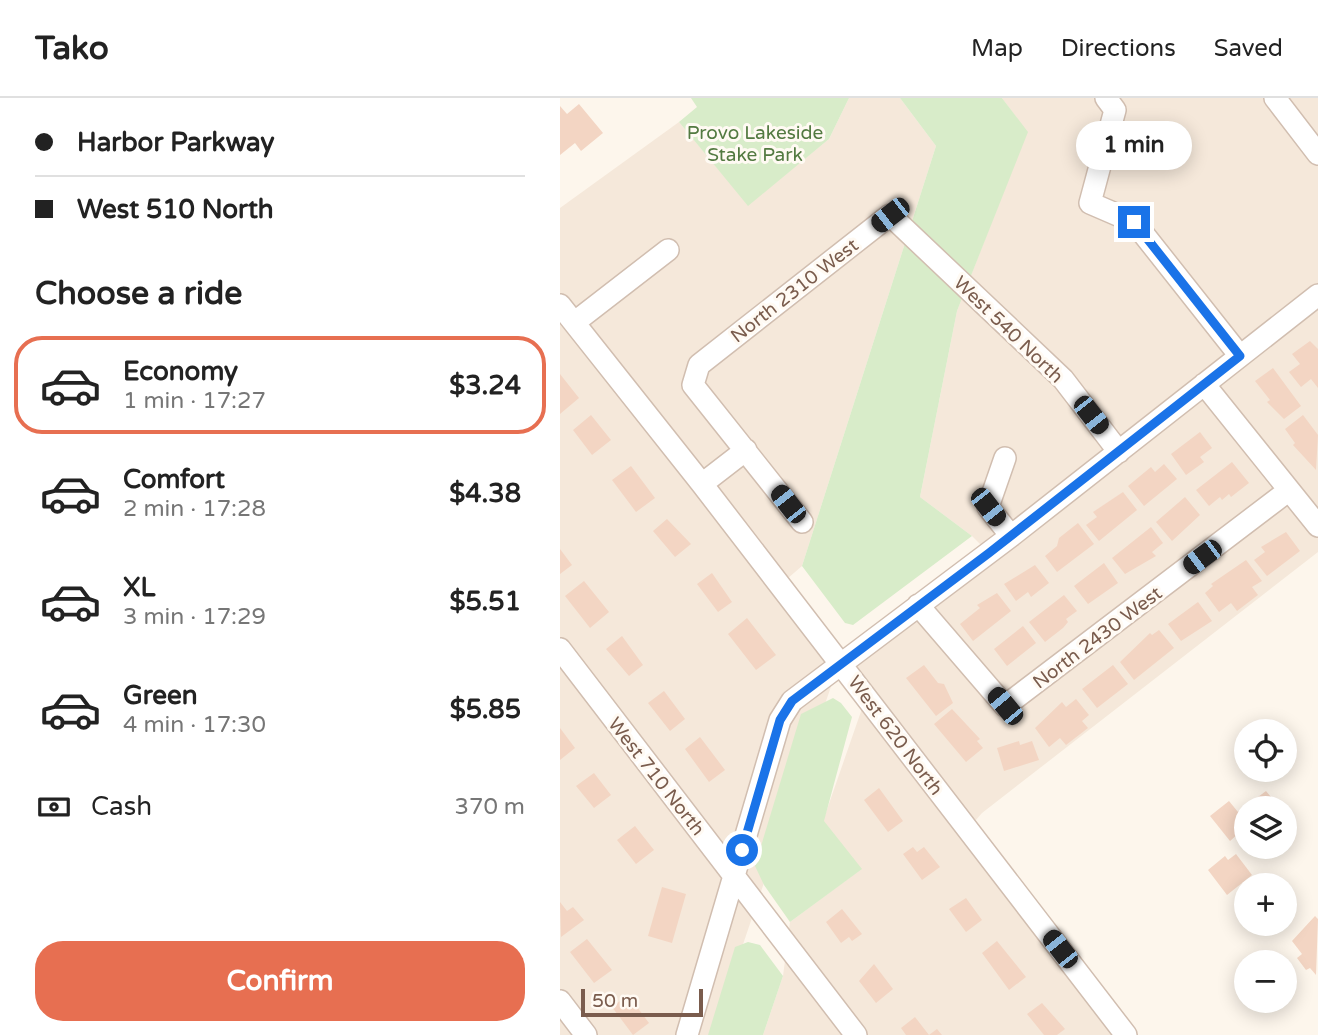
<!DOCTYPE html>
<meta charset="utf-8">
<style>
:root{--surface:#fff;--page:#f6f6f6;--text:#222;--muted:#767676;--line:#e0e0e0;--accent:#e76f51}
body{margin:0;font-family:"Varela Round",sans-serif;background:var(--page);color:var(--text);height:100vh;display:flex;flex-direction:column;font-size:26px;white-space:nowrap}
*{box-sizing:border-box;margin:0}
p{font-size:23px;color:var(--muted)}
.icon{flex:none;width:38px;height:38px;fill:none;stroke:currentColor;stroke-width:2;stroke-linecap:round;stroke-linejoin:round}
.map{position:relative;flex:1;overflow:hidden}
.drawer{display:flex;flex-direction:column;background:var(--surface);width:560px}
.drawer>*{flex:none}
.guide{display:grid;align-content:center;height:154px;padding:0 35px;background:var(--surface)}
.fabs{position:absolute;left:674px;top:621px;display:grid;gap:14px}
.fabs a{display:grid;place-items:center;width:63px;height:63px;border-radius:50%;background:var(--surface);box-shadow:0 4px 18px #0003;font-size:35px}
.scale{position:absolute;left:21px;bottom:18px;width:122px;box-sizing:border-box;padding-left:7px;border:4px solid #7a5c4d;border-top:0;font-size:19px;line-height:24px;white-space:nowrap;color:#7a5c4d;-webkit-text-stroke:5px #fffaf3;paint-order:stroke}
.end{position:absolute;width:32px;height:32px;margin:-16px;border:9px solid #1a73e8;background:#fff;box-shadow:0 0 0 4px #fff}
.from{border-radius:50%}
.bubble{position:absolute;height:49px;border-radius:24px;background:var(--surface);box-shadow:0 4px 18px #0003;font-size:23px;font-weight:700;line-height:49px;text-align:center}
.car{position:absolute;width:21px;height:42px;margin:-21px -10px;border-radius:9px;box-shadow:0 0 5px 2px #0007;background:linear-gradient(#222 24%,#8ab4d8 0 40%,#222 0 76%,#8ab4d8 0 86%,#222 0)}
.guide b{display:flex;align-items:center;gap:24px;height:66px;font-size:26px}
.guide b+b{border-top:2px solid var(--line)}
.guide i{width:18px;height:18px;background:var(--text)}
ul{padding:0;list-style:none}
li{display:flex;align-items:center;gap:21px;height:98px;margin:0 14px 10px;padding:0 21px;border:4px solid transparent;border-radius:28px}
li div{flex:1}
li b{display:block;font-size:26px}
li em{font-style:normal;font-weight:700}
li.current{border-color:var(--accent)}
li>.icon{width:63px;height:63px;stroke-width:1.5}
h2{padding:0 35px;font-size:32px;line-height:84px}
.pay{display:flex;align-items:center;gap:18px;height:77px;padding:0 35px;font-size:26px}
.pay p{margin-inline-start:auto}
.primary-button{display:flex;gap:14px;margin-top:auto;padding:14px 35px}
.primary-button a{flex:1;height:80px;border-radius:28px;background:var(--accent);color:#fff;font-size:28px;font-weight:700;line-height:80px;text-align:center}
header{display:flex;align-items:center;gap:42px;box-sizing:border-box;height:98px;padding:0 35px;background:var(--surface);border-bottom:2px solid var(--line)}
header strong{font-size:33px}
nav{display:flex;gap:38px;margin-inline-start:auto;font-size:24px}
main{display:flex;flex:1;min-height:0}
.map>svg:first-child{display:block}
.residential{fill:#f5e8da}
.green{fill:#d8ecc9}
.building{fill:#f3d5c3}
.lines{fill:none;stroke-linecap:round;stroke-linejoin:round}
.minor-casing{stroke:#d1beb0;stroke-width:24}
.minor{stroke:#fff;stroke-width:21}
.route{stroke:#1a73e8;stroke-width:9}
.labels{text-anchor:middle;stroke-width:6;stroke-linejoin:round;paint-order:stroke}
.park-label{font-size:19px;fill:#537a41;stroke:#fffaf3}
.street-label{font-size:19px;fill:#7a5c4d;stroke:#fffaf3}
</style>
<header>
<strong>Tako</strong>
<nav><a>Map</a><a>Directions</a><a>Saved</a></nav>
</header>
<main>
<section class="drawer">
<div class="guide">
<b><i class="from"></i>Harbor Parkway</b>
<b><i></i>West 510 North</b>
</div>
<h2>Choose a ride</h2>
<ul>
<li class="current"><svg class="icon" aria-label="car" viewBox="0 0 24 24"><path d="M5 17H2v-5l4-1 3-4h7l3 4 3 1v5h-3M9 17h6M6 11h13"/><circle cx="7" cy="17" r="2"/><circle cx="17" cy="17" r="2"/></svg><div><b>Economy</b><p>1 min · 17:27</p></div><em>$3.24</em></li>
<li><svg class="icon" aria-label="car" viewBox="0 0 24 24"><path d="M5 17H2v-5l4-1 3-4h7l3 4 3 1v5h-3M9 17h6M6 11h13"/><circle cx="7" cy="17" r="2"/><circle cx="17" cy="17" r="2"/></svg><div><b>Comfort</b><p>2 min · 17:28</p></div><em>$4.38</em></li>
<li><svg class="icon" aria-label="car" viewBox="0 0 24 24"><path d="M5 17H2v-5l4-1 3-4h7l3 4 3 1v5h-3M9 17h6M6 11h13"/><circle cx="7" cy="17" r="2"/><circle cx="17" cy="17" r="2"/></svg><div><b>XL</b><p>3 min · 17:29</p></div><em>$5.51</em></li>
<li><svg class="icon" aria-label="car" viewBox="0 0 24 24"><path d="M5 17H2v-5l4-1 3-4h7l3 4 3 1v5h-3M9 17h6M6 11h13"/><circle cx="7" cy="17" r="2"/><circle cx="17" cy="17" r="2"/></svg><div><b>Green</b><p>4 min · 17:30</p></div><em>$5.85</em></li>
</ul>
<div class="pay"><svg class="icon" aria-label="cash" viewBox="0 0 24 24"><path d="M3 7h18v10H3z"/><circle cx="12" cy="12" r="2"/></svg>Cash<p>370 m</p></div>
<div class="primary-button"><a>Confirm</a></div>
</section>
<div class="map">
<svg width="758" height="937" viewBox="0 0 758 937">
<rect width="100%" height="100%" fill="#fdf6ec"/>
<path class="residential" d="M289,0H340L376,48L242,468L220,487L280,564L429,455L412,438L360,399L397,213L467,34L442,0H758V454L422,715L408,731L566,937H203L223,878L230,824L301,771L263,723L306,599L279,565L152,937H0V110L119,24L188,107L269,41Z"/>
<path class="green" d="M131,0H289L269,41L188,108L119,24L137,9Z
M340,0H442L468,34L397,213L360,399L412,438L293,527L285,525L242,468L376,48Z
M273,600L281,605L292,619L264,723L302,771L230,824L204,787L195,768L241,616Z
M188,844L200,847L223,878L203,937H148L175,849Z"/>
<path class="building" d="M19,6L43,35L21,53L15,45L0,57V8L7,16Z
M750,243L758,251V290L751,281L741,289L729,274L740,266L732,256Z
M713,270L741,308L724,321L707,304L710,302L695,283Z
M0,276L19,300L0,316Z
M31,317L51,342L32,357L13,332Z
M743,317L758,337L756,372L733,347L735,345L725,331Z
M640,334L652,350L640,359L644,364L626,377L611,356Z
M672,364L689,385L671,399L669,396L662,402L660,399L649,408L636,392Z
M604,366L617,381L584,408L568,388L591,369L595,374Z
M71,368L95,400L76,414L52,382Z
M563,394L577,412L539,443L526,427L537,419L533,414Z
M625,399L640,417L612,443L596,424Z
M107,421L131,446L115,459L93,433Z
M518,425L534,446L497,474L485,458L497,448L499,440Z
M591,429L603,445L592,454L596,458L565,476L552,460Z
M726,434L740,453L707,478L694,462L705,454L701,449Z
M0,451L12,467L0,476Z
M686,462L702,483L692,489L698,497L677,513L671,505L659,514L645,495L653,488L651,486Z
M544,465L558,485L528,506L514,488Z
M475,467L489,485L471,499L468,494L456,503L444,486Z
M152,475L172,504L158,514L137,486Z
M24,483L49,514L30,530L5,498Z
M437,495L451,513L413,543L400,526L420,510L417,507Z
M504,497L517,513L506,521L508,524L503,530L485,544L469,524Z
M638,504L652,523L621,543L608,526Z
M187,520L216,557L196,572L168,536Z
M463,528L476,545L447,568L434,551Z
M599,532L614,550L574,582L560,564L590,535L592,537Z
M62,538L83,567L69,578L46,551Z
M364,567L378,585L384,586L393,605L376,618L346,580Z
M553,567L568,586L537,610L522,591Z
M104,593L125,621L110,633L88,605Z
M516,601L529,617L522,623L528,630L506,647L500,640L489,649L475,630L502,604L506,609Z
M392,611L420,641L417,643L423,650L406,664L374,626Z
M0,630L15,650L0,662Z
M140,639L165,672L149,684L125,651Z
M459,643L460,647L472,643L479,662L444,673L437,650Z
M34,675L51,697L34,710L16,688Z
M319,690L343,723L328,734L304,702Z
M706,693L720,710H686V746L678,736L670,743L650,718L669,703L678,714Z
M724,717L735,731L724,739Z
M75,728L94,752L76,766L57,742Z
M353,749L357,754L364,749L380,769L362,782L343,756Z
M676,756L692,777L667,797L648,772L665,758L668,762Z
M102,789L126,796L112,845L88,838Z
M406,800L422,822L406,834L389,811Z
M0,804L7,813L13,809L24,822L1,839Z
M282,811L302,836L292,843L289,839L281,845L266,824Z
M755,818L758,821L756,877L750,870L746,872L737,860L742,856L732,843Z
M27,841L52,872L34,885L10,854Z
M437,843L466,879L449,892L422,855Z
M314,866L333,891L316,905L299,883Z
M68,897L89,925L73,937L52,909Z
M482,905L505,931L497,937H484L467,916Z
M355,919L369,937L377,931L382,937H346L341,930Z"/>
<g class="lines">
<defs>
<path id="minor" d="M546,0L555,12L530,105L574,124L680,258
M715,0L758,56
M0,207L142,386L566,937
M15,224L108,152
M644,286L758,428
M445,360L428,409L451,438
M142,386L186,352
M242,424L133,287L139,267L330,117L503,281L559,354
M358,507L445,608L728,393
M0,551L296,937
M0,903L26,937
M127,937L220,622L232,603L451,438L758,197"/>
</defs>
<use href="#minor" class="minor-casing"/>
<use href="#minor" class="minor"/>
</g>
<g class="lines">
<path class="route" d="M182,752L220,622L232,603L429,455L680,258L574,124"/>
</g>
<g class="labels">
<g class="park-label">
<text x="195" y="41">Provo Lakeside<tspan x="195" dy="22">Stake Park</tspan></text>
</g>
<g class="street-label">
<text transform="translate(234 192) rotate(-38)" y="7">North 2310 West</text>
<text transform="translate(449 231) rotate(44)" y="7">West 540 North</text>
<text transform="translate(537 539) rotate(-37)" y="7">North 2430 West</text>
<text transform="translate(336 637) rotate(53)" y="7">West 620 North</text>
<text transform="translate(97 678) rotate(52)" y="7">West 710 North</text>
</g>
</g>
</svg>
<div class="fabs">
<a><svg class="icon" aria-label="locate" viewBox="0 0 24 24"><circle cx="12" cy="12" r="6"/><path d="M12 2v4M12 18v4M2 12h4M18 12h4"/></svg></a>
<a><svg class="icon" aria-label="layers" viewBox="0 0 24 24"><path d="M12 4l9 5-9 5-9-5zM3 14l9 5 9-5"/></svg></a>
<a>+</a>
<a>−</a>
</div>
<div class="scale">50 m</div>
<i class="end from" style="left:182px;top:752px"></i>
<i class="end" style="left:574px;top:124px"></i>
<div class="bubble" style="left:516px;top:23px;width:116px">1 min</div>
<i class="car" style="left:330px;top:117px;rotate:232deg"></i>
<i class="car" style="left:531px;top:317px;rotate:142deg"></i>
<i class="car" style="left:228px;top:406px;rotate:322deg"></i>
<i class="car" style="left:428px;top:409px;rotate:142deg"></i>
<i class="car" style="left:642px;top:459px;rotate:233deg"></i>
<i class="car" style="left:445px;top:608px;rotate:320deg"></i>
<i class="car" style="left:500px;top:851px;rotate:322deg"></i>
</div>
</main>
